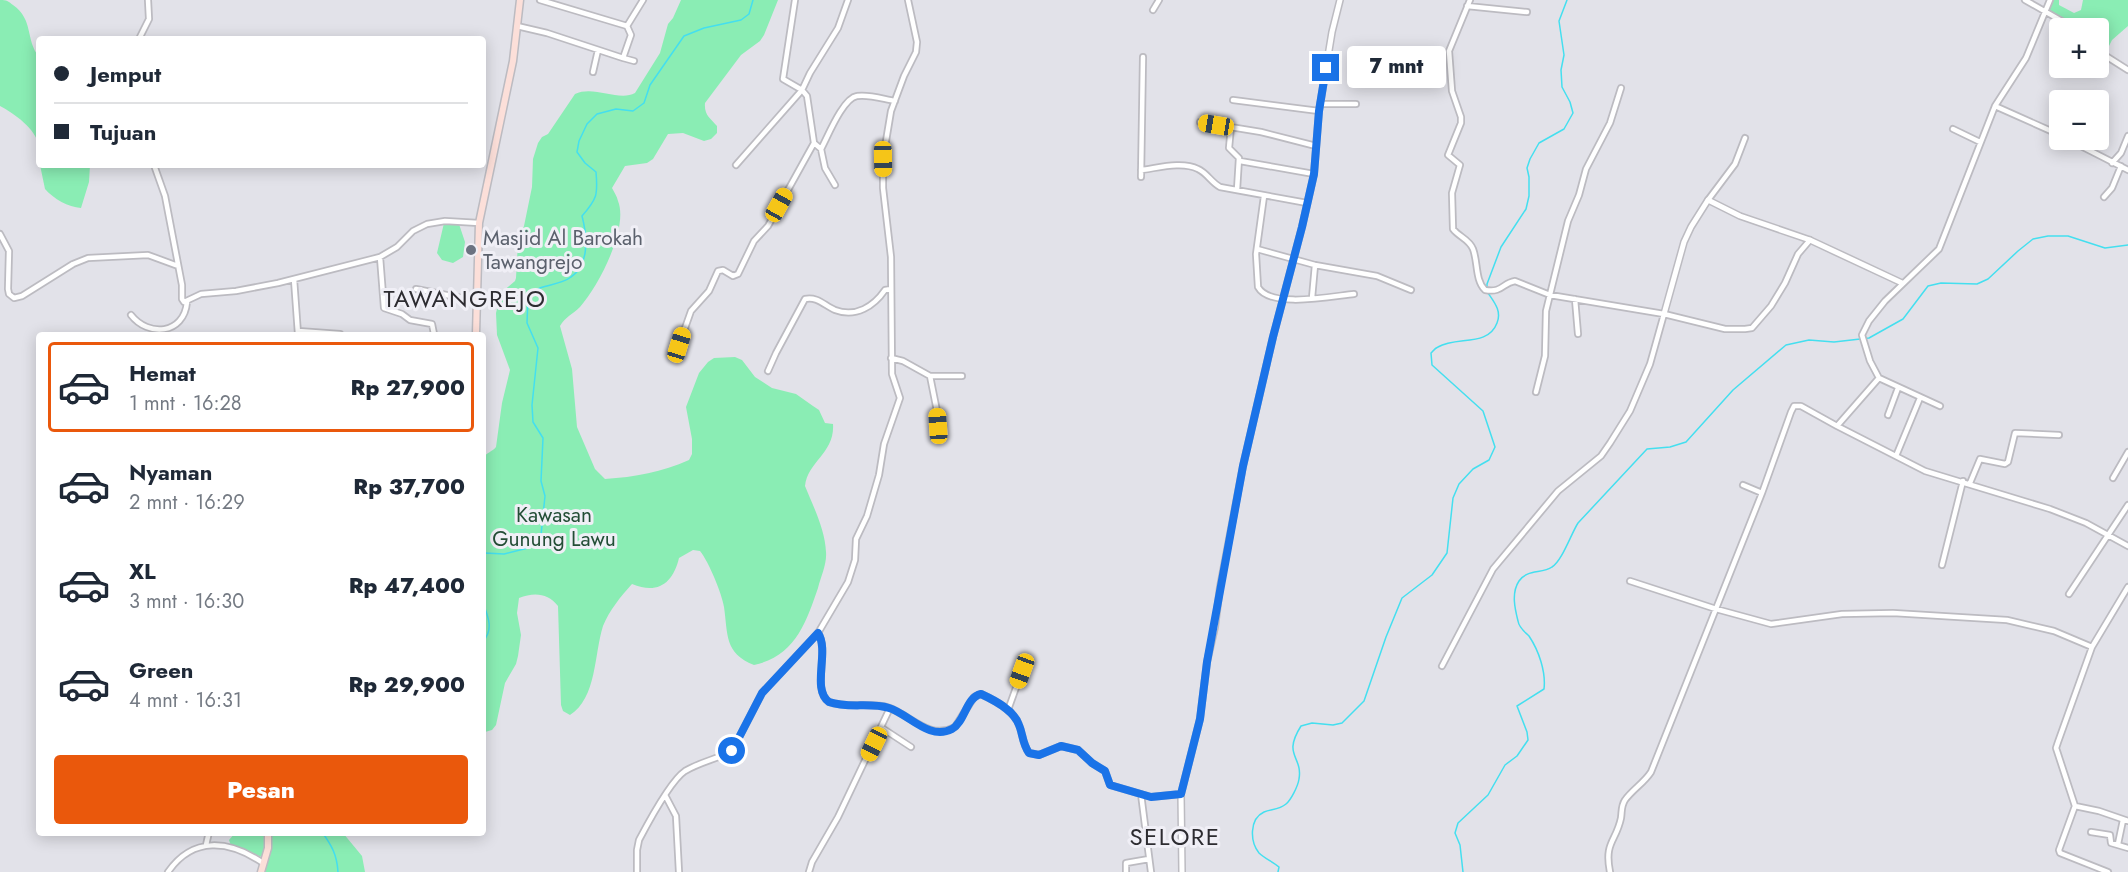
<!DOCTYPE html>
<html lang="id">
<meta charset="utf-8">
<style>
:root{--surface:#fff;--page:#f2f2f3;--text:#1f2937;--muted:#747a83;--line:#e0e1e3;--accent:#ea580c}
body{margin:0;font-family:Jost,sans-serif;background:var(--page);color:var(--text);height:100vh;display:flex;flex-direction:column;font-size:22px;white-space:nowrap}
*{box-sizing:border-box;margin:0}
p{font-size:20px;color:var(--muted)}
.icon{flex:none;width:33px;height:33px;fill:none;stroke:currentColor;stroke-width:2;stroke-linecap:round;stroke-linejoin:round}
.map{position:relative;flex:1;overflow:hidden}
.side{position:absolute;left:36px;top:332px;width:450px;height:504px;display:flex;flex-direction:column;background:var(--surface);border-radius:6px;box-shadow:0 3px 15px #0003}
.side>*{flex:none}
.top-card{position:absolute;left:36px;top:36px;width:450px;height:132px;border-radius:6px;box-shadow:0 3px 15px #0003;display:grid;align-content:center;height:132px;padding:0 18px;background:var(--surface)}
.tools{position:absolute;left:2049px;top:18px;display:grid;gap:12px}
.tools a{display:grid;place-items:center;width:60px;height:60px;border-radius:6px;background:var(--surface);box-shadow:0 3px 15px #0003;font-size:30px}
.end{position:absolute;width:27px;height:27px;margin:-14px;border:8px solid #1a73e8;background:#fff;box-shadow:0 0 0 3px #fff}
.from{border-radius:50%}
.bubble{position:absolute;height:42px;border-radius:6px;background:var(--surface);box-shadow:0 3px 15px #0003;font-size:20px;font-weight:800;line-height:42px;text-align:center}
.car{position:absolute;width:18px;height:36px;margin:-18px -9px;border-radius:8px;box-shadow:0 0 4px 2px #0007;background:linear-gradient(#f5c518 24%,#345 0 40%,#f5c518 0 76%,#345 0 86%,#f5c518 0)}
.top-card b{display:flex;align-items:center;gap:21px;height:57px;font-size:22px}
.top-card b+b{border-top:2px solid var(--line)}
.top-card i{width:15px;height:15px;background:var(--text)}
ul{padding:10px 0 0;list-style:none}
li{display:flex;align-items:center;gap:18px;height:90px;margin:0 12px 9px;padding:0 6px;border:3px solid transparent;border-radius:6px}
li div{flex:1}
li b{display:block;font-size:22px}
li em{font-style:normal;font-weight:800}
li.selected{border-color:var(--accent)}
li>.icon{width:54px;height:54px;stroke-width:1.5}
.primary-button{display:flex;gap:12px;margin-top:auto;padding:12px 18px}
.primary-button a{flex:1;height:69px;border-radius:6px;background:var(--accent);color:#fff;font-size:24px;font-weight:800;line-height:69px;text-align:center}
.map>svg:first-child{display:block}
.green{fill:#8aedb4}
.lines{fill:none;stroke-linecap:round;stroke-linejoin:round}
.stream{stroke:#44dfef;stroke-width:1.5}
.minor-casing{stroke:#bcbbc1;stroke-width:8}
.tertiary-casing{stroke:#bcbbc1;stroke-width:8}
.secondary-casing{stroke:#bcbbc1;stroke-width:9}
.minor{stroke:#fff;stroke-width:4.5}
.tertiary{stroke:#fff;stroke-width:5}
.secondary{stroke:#fcdfd9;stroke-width:6}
.route{stroke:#1a73e8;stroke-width:8}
.worship-dot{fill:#6b7280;stroke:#f0eff6;stroke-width:2}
.labels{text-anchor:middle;stroke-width:6;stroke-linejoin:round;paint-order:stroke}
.worship-label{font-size:21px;fill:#5b616d;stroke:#f0eff6;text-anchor:start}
.park-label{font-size:21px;fill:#234e36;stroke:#f0eff6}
.quarter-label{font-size:24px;letter-spacing:1.5px;fill:#2d2c31;stroke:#f0eff6}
</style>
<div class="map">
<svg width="2128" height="872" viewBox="0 0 2128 872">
<rect width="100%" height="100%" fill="#e2e2e9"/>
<path class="green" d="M0,0C7,0 8,1 13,5C34,20 25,39 39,57V146C36,129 15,114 0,106Z
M681,0H778L764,35L760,41L741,55L705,103C704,115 710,118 717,126V133L711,139L704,141L683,133L668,134L653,159L647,163L625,166L612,188C614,192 617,196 618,201C629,228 598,287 580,307C573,314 565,317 560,326L572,369L577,427L595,469L605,479C635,477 662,472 689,460L692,454V439L686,407L699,373L708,362L714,358L735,357L742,360L755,377L772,388L796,394L813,406L819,410L825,423L833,424C835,453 808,461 805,486C813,506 825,529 826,552C827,564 821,576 818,588C806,623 795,656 754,665C724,653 728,634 724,607C722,594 709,562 700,551L693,550L679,558C673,583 658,595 632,584C621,596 609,611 603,626C594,654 597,698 570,715L563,711L561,705L558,606C548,593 534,592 519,598L517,613L521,635L518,656L516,664L505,683L496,725L492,730L485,732L483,730V510L486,498L483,495V458C487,452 492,452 496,447L502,403L510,370L497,335L496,313L501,293L515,281L516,278L518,242L524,226L532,187L533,159L538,143L542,137L548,134L575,94C594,85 619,102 635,93L660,53L668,24L673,18Z
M2052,0H2059V5L2074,13L2081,10L2083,0H2128V26L2112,40L2106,52L2099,51L2098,28H2074L2046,11Z
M40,165H90L89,182L81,208C68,207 54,199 45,189Z
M444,223L459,224L465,242L463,257L453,263L442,260L437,253Z
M235,833H343L362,856L365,872H265L262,857L231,846L229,840Z"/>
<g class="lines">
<path class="stream" d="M1487,288V284L1501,247L1526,209L1529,196V177L1527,168L1530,159L1539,143L1564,129L1573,113L1570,102L1562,87L1561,70L1564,55L1559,21L1567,0
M483,555L485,553L504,554L528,548L541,535L545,496L541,481L543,438L533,422L532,405L538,348L527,323L528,296C532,294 536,290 540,288C550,284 562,284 571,277C590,265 587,235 582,216C597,199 598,195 596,172L585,163L577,152L579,141L587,124L597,114L616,109L633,111L644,103L650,85L684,36L704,28L741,20L749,14L753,0
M483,603C488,616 494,630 483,641
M322,832C332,846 337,855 338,872
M1278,872L1279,867C1273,862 1264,858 1259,853C1250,842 1249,819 1264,812C1271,809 1279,810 1286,804C1291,800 1298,786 1299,779C1303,756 1282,756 1301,726L1312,723L1333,725L1342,723L1364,701L1386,637L1402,598L1432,575L1447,553L1453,498L1459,484L1473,469L1489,460L1495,447L1483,411L1432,365L1431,353C1433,351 1435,348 1438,347C1457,336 1488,347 1497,323C1502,311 1494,302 1488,293
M1463,872L1460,845L1455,833L1458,823L1488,795L1505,765L1517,756L1528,740L1527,732L1517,706L1544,689C1546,672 1539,651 1529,636C1525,632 1519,628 1518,621C1515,609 1511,593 1519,581C1527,569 1542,574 1552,567C1562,561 1571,534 1578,523L1647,449L1670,447L1686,442L1733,390L1786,345L1809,340L1834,342L1869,338L1903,319L1928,286L1941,283L1977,284L1988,279L2018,251L2033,239L2048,236H2068L2105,248L2128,245"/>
<defs>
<path id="minor" d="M795,0L783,79L802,90L807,96L814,143L821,149L825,168L835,185
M1470,0L1449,51L1452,91L1461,117V123L1448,155L1460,165L1452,193L1453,229C1459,237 1469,239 1473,249C1478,262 1475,280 1485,290C1503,293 1502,283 1515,281L1550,295L1664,314L1725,329H1745L1752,328L1771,306L1785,283L1798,254L1810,240
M2025,0L2074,28
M1467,6L1527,12
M1153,10L1159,0
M517,26L547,33L623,58L631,35L627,26L540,0
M627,26L643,0
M139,39L149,19L148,0
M2098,51L2128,70
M623,58L634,61
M593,72L598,50
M1233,100L1319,111
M1320,104H1356
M1995,106L2060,135
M1200,122L1261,132L1316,146
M1231,127L1229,148L1239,158L1237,190
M1953,129L1980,142
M2069,140L2128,170
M821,149C828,136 843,98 857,96C869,94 883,99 895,101
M1240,161L1314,174
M2112,163L2121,153L2128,136
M154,165L165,196L182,285V299L184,302L201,294L236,291L278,283L380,257L397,247L413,231L427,224L445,221L479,223
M736,165L802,90L810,73L838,28L848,0
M1141,170C1158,168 1182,161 1198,169C1207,173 1211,182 1220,187L1307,203
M1141,177L1143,57
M1264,196L1256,254L1258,287C1270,309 1333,296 1354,294
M2104,197L2112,188L2121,166
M1708,200L1735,164L1745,138
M0,234L9,251L8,289L9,294L14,298L22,296L73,264L88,258L148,255L178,266
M1257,249L1315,265L1377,276L1411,290
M380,257L384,308L402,314L410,320L432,324L434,334
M294,279L298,334
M416,289L477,301
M1312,298L1315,265
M1575,299L1578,334
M131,315C148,337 184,335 187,302
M298,331L340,334
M679,345L691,311L709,291L718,271L723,270L733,276L738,274L754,241L768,226L814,143
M891,358L903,361L930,376L937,411L939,440
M768,371L776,353L805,299C817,296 825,306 835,310C856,318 874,306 885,290L891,289
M930,376H962
M1879,378L1940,406
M1536,392L1545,356L1546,311L1568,221L1579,195L1586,169L1610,123L1621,88
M1888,415L1898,388
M1837,426L1925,471L2050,509L2086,523L2128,546
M1896,456L1920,398
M2113,478L2128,452
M1970,483L1980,459L2005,464L2008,462L2015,433L2059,435
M1743,485L1762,493
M1942,565L1963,481
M1630,581L1716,609L1771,624L1842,614L1893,613L2007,620L2054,631L2092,647
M2069,594L2128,505
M818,633C830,651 811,690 829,702C848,709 871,701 890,708C912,717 930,740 955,727L974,697L981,694C994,700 1014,710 1019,725C1023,734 1022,743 1029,753L1039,755L1061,746L1078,750L1092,763L1105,771L1110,785L1151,797L1181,794
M1442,666L1493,569L1558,491L1601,456L1610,443L1630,411L1650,364L1664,314
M1008,710L1022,671
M882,728L911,747
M1141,794L1151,872
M665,795L676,816L679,872
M2075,806L2099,811L2128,821
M2091,832L2110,835L2111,843L2128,848
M2118,844L2123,820
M206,845L209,832
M168,872C193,836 229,840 263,863
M637,872V850L639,840C648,823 670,781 685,771C700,762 717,759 732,751L762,693L818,633L848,582L855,560L856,539L867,516L879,475L884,444L900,398L892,374L891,257L883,188V159L891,111L904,76L916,52L917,42L908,0
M809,872L812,862L838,817L890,708
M1126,872V863L1149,859
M1610,872C1604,842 1616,842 1621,818C1622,811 1621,806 1625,800C1633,789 1644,783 1651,772L1762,493L1791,412L1794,406H1801L1837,426L1879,378L1870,361L1862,335L1869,321L1885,301L1939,249L1995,106L2026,58L2050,0
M2108,872L2060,853L2059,850L2075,806L2056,748L2058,742L2092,647L2128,587"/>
<path id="tertiary" d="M1664,314L1684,242L1691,227L1708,200L1740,216L1810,240L1902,283
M1182,872L1181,794L1200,719L1207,662L1215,627L1220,587L1243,466L1273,337L1302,227L1314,174L1319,111L1332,32L1340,0"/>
<path id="secondary" d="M476,334L479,223L513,61L520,0
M261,872L268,848V832"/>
</defs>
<use href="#minor" class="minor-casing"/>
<use href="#tertiary" class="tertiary-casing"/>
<use href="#secondary" class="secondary-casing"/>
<use href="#minor" class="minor"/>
<use href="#tertiary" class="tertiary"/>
<use href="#secondary" class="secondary"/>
</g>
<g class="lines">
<path class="route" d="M732,751L762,693L818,633C830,651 811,689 829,702C848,709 870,702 889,708C909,714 929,741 952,729C965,722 966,697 981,694C994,700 1014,710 1019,725C1023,734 1022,743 1029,753L1039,755L1061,746L1078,750L1092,763L1105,771L1110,785L1151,797L1181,794L1200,719L1207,662L1243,466L1273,337L1302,227L1314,174L1319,111L1326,68"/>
</g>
<circle class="worship-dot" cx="471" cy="250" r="6"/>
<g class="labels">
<g class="worship-label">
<text x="483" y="245">Masjid Al Barokah<tspan x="483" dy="24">Tawangrejo</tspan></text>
</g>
<g class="park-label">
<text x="554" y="522">Kawasan<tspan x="554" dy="24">Gunung Lawu</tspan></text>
</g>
<g class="quarter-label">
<text x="465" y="307">TAWANGREJO</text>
<text x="1175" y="845">SELORE</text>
</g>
</g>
</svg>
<div class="tools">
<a>+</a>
<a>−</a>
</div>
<i class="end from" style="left:732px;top:751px"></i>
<i class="end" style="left:1326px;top:68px"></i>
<div class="bubble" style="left:1347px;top:46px;width:99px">7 mnt</div>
<i class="car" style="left:1216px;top:125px;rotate:279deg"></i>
<i class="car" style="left:883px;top:159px;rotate:179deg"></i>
<i class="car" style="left:779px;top:205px;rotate:29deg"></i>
<i class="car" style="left:679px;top:345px;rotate:17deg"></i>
<i class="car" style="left:938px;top:426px;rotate:356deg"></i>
<i class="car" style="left:1022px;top:671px;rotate:200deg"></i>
<i class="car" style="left:874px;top:744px;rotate:206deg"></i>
<div class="top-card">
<b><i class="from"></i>Jemput</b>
<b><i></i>Tujuan</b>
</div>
<section class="side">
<ul>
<li class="selected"><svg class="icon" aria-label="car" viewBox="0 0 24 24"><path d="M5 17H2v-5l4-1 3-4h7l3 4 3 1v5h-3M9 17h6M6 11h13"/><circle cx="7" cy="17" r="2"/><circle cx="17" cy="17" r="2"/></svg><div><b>Hemat</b><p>1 mnt · 16:28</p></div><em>Rp 27,900</em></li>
<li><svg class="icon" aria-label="car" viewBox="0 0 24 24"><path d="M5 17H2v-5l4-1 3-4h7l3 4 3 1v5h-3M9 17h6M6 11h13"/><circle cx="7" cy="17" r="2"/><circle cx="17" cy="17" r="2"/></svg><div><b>Nyaman</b><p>2 mnt · 16:29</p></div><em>Rp 37,700</em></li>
<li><svg class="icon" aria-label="car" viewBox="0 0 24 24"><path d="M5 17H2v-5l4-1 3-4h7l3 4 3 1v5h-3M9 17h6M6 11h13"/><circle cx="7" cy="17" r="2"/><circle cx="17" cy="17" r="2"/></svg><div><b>XL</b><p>3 mnt · 16:30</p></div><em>Rp 47,400</em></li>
<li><svg class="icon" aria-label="car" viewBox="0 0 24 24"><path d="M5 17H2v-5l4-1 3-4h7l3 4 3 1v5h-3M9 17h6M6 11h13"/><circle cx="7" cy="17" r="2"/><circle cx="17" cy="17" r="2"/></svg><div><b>Green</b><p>4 mnt · 16:31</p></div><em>Rp 29,900</em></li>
</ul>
<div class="primary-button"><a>Pesan</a></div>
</section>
</div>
